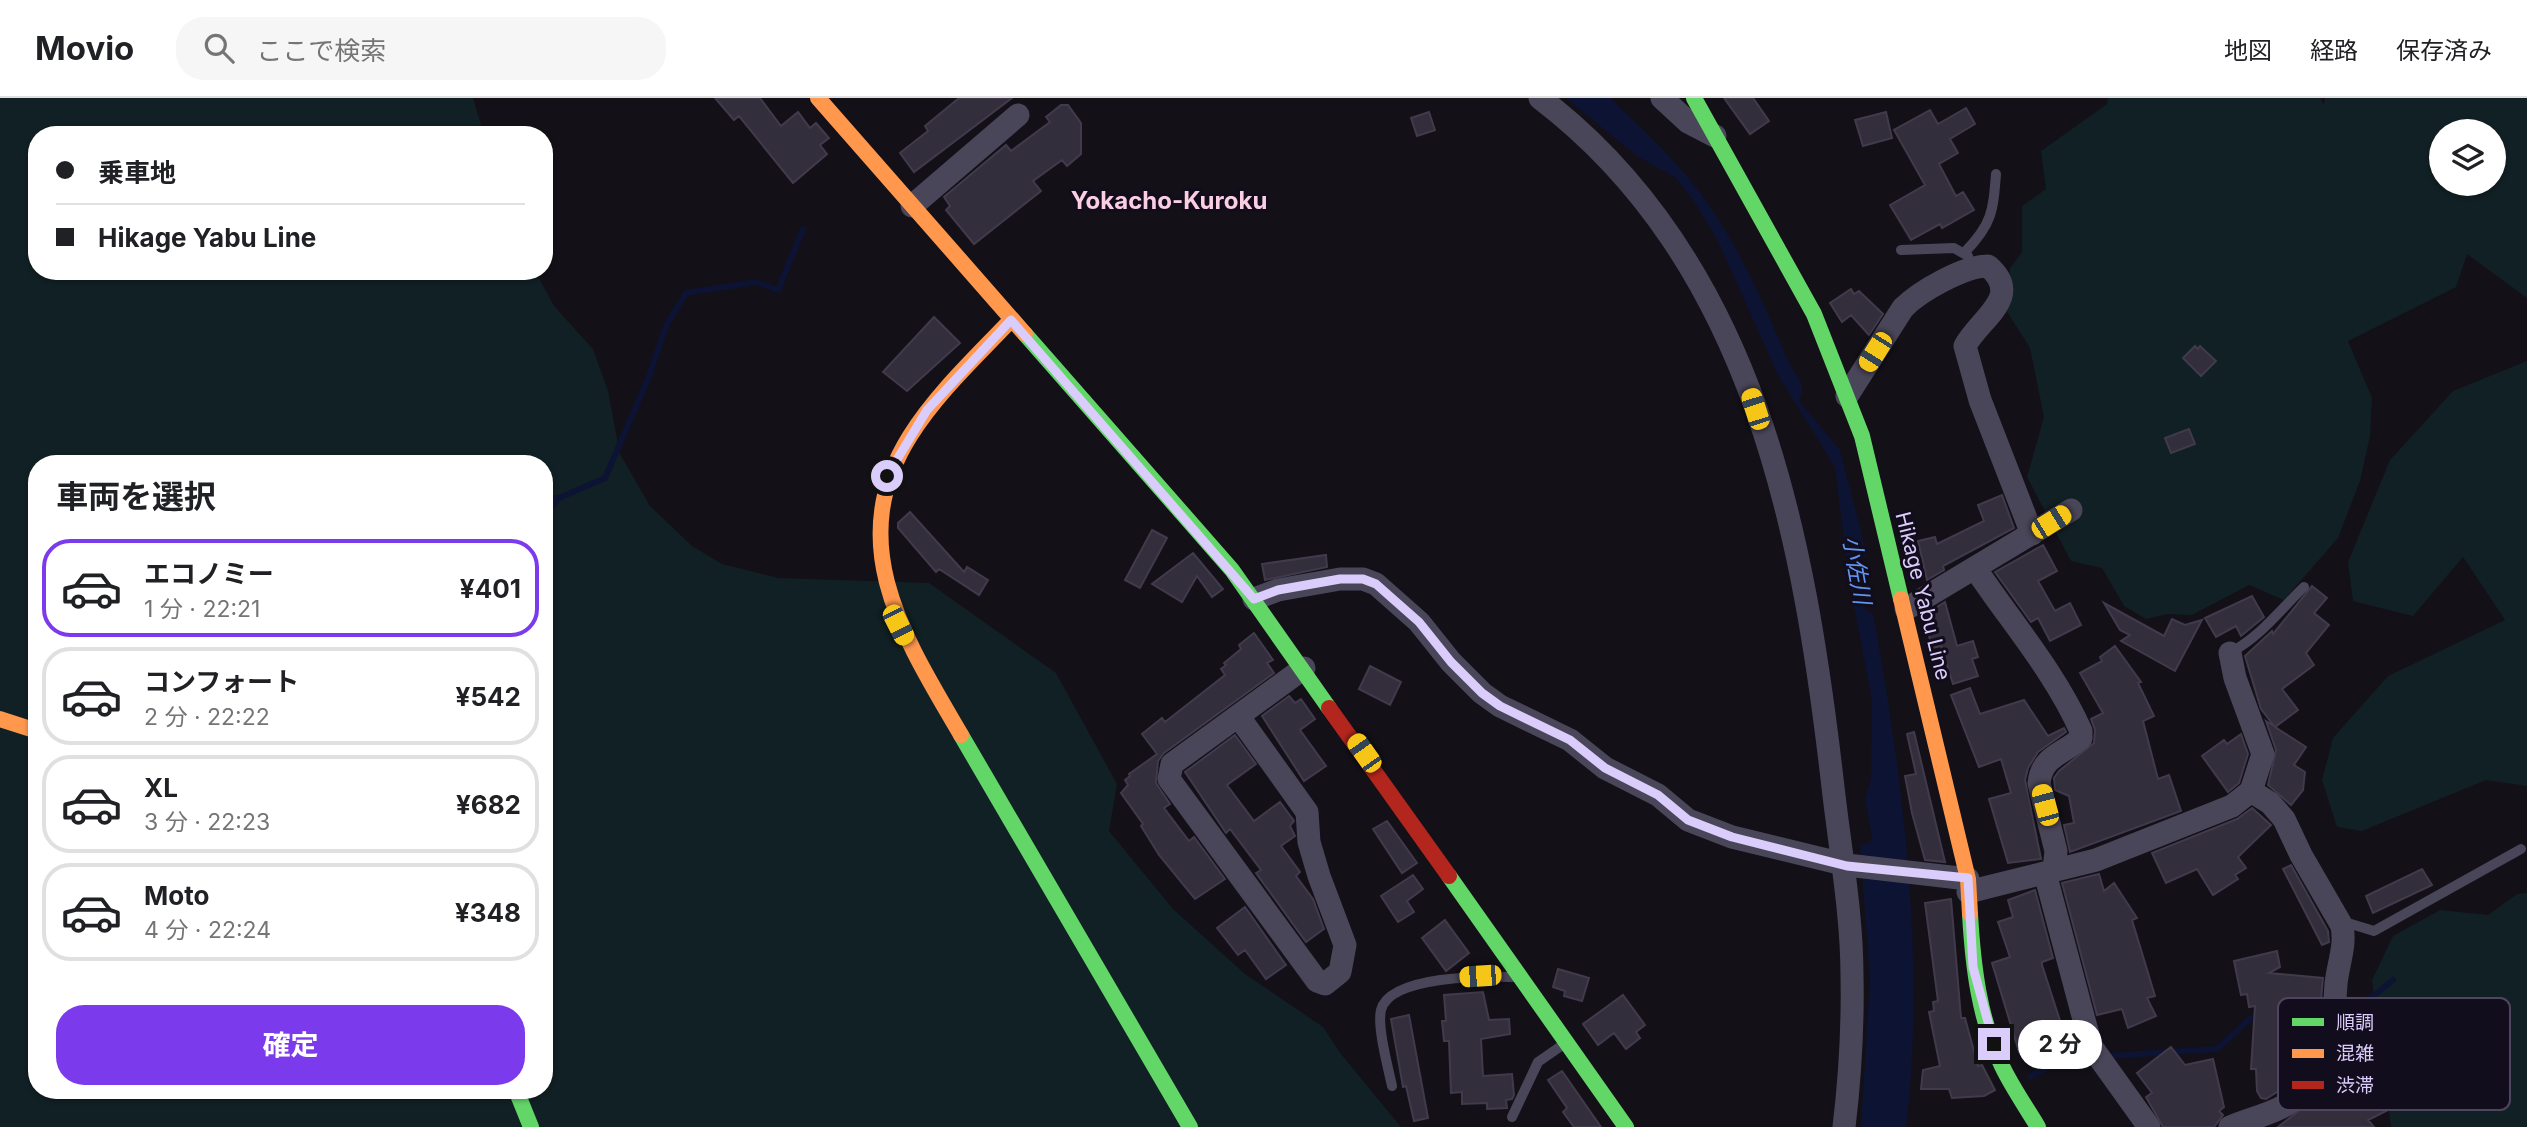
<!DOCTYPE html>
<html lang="ja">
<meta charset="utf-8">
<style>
:root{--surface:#fff;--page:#f6f6f6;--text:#202124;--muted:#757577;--line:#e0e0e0;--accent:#7c3aed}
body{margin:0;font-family:Inter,"Noto Sans JP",sans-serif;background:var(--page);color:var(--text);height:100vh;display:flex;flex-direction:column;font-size:26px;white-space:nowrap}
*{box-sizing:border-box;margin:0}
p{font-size:23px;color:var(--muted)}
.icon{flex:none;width:38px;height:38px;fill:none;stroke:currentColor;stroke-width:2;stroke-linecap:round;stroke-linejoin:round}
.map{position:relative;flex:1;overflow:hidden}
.side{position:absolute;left:28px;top:357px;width:525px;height:644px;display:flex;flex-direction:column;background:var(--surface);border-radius:28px;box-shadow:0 2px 5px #0004}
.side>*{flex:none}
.banner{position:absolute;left:28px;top:28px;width:525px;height:154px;border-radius:28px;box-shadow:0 2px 5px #0004;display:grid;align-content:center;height:154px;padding:0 28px;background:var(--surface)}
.tools{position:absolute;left:2429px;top:21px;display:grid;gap:14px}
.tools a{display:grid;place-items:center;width:77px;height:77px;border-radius:50%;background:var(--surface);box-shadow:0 2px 5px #0004;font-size:35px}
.end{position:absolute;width:32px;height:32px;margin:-16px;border:9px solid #daccfb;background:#111;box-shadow:0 0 0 4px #111}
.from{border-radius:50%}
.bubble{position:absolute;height:49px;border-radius:24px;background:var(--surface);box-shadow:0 2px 5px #0004;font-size:23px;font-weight:700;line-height:49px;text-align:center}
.car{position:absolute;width:21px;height:42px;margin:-21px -10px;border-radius:9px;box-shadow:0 0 5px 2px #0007;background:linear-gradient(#f5c518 24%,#345 0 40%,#f5c518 0 76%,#345 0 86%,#f5c518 0)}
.banner b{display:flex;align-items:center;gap:24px;height:66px;font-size:26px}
.banner b+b{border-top:2px solid var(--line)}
.banner i{width:18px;height:18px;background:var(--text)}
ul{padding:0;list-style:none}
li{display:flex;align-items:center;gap:21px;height:98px;margin:0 14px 10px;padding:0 14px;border:4px solid var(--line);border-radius:28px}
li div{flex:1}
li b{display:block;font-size:26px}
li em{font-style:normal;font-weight:700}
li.on{border-color:var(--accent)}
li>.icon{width:63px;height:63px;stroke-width:1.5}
h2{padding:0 28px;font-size:32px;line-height:84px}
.primary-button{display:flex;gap:14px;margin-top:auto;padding:14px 28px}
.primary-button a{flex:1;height:80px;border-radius:28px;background:var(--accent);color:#fff;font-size:28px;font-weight:700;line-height:80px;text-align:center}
header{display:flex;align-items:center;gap:42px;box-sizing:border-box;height:98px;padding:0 35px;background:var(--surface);border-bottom:2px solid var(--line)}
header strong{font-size:33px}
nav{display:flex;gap:38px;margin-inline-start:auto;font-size:24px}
.search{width:490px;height:63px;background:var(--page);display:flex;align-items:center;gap:18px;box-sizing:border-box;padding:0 24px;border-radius:28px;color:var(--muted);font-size:26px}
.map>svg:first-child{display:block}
.green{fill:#112024;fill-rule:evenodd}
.water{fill:#0d1433}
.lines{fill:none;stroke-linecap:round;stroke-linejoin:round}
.stream{stroke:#0d1433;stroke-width:6}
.building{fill:#332e3b;stroke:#413a4c;stroke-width:2}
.lane{stroke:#4a4659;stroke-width:10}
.street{stroke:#4a4659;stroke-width:23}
.fast{stroke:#63d668;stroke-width:16}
.slow{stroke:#ff974d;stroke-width:16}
.jam{stroke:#b3261e;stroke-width:16}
.route{stroke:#daccfb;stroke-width:9}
.labels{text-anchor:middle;stroke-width:6;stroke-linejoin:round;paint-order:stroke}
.street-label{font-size:21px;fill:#daccfb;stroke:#120d1c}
.water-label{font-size:23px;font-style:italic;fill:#6296f3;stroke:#120d1c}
.quarter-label{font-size:24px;font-weight:bold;fill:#fbcee2;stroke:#120d1c}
.key{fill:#120d1c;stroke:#4e465f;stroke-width:2}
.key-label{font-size:19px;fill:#daccfb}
</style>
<header>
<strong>Movio</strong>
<div class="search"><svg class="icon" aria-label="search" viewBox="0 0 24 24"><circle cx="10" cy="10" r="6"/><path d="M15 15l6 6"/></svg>ここで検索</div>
<nav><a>地図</a><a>経路</a><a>保存済み</a></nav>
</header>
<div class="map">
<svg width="2527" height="1029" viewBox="0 0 2527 1029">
<rect width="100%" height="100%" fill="#131018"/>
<path class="green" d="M0,0H473L484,37H37V173H535L554,208L593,251L608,293L620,356L650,408L692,448L722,466L778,480L929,485L1056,575L1117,686L1109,733L1173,811L1245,876L1323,929L1341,956L1401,1029H0ZM37,366H544V992H37Z
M2108,0H2320L2324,7L2325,0H2527V200L2467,156L2456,189L2348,243L2372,300L2370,338L2360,383L2338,440L2284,502L2249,487L2192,517L2168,516L2146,521L2124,508L2102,470L2071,463L2027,379L2044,319L2030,250L2006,212L2010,170L2022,154V108L2046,91L2041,53L2107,6ZM2441,33H2494V86H2441Z
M2527,263V688L2486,682L2362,733L2337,729L2322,682L2333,640L2388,578L2505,522L2463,459L2413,518L2353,503L2348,464L2390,362L2453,293Z
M2527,795V1029H2391L2372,882L2393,838L2440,812L2488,817L2517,796Z"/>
<path class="water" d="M1566,0H1610C1633,22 1657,44 1679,69C1727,122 1760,195 1787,261C1793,276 1809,284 1799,303L1840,352L1867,457L1857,466L1866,512L1873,516C1903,677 1926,867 1906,1029H1861L1870,882L1860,747L1869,745L1872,739L1865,701L1871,680L1872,602L1849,482L1835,369L1778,277L1719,145L1694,103L1676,80L1637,58Z"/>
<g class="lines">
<path class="stream" d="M544,400H559
M544,418L559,400L605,380L648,281L666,228L686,195L756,184L778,192L803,131
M2344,911L2360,909L2393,882
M2106,958L2217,951L2250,921L2261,918
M2030,979L2046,970L2091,959"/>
</g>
<path class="building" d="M715,0H760L781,28L798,14L810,30L816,25L829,40L820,47L827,56L793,85L739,18L734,22Z
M959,0H1012L914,74L900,55L928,33L925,28Z
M1724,0H1753L1769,23L1750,36Z
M1061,7H1068L1081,25V56L1067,68L1062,62L1033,83L1041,93L974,146L946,112L950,108L944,99L1006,47L1011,53L1050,24L1046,19Z
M1966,10L1975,26L1950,41L1958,55L1939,66L1956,98L1963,94L1974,112L1942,130L1940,126L1911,142L1890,107L1925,87L1894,32L1930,12L1938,26Z
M1429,14L1435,32L1417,38L1411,20Z
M1886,14L1892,40L1863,48L1855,22Z
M1851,191L1854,196L1859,193L1883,216L1869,237L1851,217L1842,224L1830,205Z
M934,219L960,245L907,293L883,274Z
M2195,248L2198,251L2200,248L2216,263L2201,278L2183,260Z
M2189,331L2195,346L2171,355L2165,340Z
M2002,397L2014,430L1943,468L1944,472L1927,482L1918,443L1935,439L1937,446L1984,423L1978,407Z
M910,414L964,474L967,469L988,482L979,497L939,471L936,474L898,430V425Z
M1152,432L1167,440L1140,490L1125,482Z
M2043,447L2057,473L2038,483L2055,513L2070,505L2081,527L2050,543L2038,520L2031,524L1995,474Z
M1193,455L1223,491L1212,499L1197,478L1182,504L1152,486Z
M1326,457L1327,469L1265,482L1262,466Z
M2312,488L2327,500L2314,515L2329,527L2306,555L2314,567L2282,591L2298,612L2275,629L2306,649L2294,667L2305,674L2303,692L2291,707L2268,687L2276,652L2266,623L2274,628L2261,611L2245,558L2272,533L2273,536Z
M2252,498L2264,519L2241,538L2236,528L2216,539L2205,520Z
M1945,504L1957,548L1973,543L1978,559L1972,561L1978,578L1953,586L1941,548L1932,550L1924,517Z
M2104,505L2164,538L2172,521L2185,527L2202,522L2175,573L2121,543L2130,537L2120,532Z
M1254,535L1273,562L1267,565L1274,575L1164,655L1158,663L1156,685L1170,706L1164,710L1189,743L1194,739L1225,781L1195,801L1159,757L1141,728L1143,726L1121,695L1128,687L1125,682L1130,678L1129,676L1157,656L1142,636L1162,620L1165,624L1225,577L1221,571L1226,567L1224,565L1241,551L1239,547Z
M2115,548L2141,584L2138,585L2154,618L2143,623L2158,681L2169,677L2181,713L2070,754L2064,727L2074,725L2069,698L2055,692L2054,680L2059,673L2094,645L2095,632L2091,621L2103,615L2080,575L2102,563L2100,559Z
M1370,568L1401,584L1390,607L1359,591Z
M1970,590L1980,616L2024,602L2048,638L2064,630L2066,634L2038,654L2028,670L2025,682L2041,761L2008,765L1989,701L2011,695L2001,661L1979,669L1951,597Z
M1289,598L1295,605L1301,601L1315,621L1300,632L1326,668L1304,683L1262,618Z
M1914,634L1945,764L1925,762L1912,715L1905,678L1916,676L1907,636Z
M2241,636L2248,656L2239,685L2228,694L2202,658L2224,642L2227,646Z
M1235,637L1256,666L1227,687L1254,723L1280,704L1294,723L1290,728L1295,738L1281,748L1300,774L1296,778L1313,801L1324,831L1306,844L1256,775L1261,772L1230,731L1226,735L1185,674Z
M2252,710L2271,727L2238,759L2246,770L2235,777L2238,781L2213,797L2197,771L2166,785L2152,755L2237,721Z
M1387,723L1417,765L1402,775L1373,731Z
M2291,767L2328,833L2329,844L2322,847L2283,771Z
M2422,771L2432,787L2373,815L2366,798Z
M2099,776L2104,793L2114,785L2137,820L2132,822L2155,898L2147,900L2156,918L2128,930L2122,911L2097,917L2062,785Z
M1413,777L1423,791L1407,803L1414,814L1398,824L1381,798Z
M2035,792L2053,860L2042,864V867L2064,935L2019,954L1992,865L2010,859L1998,824L2013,819L2008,802Z
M1951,801L1961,920H1965L1978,968L1982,967L1995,992L1984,998L1952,1000L1949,991H1921L1923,972L1940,968L1929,914L1934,913L1933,904L1938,903L1925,805Z
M1245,809L1286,867L1266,881L1245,852L1238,857L1217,830Z
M1445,822L1469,855L1446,873L1422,840Z
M2277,853L2280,869L2269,875L2323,880L2319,923L2298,919L2294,983L2266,1001L2261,1000L2257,993L2256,971H2251L2255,908L2249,909L2247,896L2241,897L2234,863Z
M1558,871L1589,880L1582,903L1564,898L1565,893L1553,889Z
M1483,894L1489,922L1509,921L1510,936L1481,941L1483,978L1512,976L1514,997L1512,1001L1506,1002L1507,1010L1487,1011V1005L1462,1006V994L1451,995L1449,943H1444L1442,923H1446L1444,897Z
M1623,897L1645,927L1636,934L1640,940L1626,951L1614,935L1598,947L1583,926Z
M1409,917L1428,1020L1414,1023L1406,988L1403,989L1391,921Z
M2356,936L2392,1010L2368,1022L2374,1029H2278L2319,997L2336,968L2345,961L2341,952L2344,942Z
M2171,949L2185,967L2213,961L2224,1009L2219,1013L2223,1017L2214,1029H2163L2146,999L2152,995L2137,975Z
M1562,973L1601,1029H1574L1563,1014L1567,1010L1548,982Z"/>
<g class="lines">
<path class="lane" d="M1901,152L1954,150L1968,158
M1965,154C1992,126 1993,114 1996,76
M2230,555C2262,537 2278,514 2304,489
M2342,828L2351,826L2374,833L2521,751
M1392,988C1388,969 1377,929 1381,912C1390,877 1486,878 1514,879
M1512,1019L1538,964L1564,946"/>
<path class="street" d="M1540,0C1755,164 1804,436 1833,689C1840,751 1852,816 1852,878C1853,929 1850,979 1844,1029
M1662,0L1688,24L1715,38
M912,108L1018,17
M1847,298L1903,210C1920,193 1964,168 1988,168C2024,199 1980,220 1965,248L1980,302L2032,436
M1975,470C2011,524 2055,574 2081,633V640C2064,656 2042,657 2039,685L2056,753L2054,772
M1254,501L1278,492L1340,481H1363L1376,486L1419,524L1451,564L1482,595L1500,608L1570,642L1605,670L1658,697L1688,722L1732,739L1847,767L1968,781
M1906,511L2071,412
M1239,619L1307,714L1309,744L1319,778L1345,847L1340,874L1325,886L1317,883L1169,681L1172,666L1304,570
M2045,775L2091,948L2149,1029
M1968,794L2096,762L2232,708L2251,693L2263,656L2235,580L2230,555
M2230,1029C2246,1022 2264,1018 2280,1010C2329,987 2333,933 2336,886C2338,865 2346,849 2342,828L2301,757L2284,721L2270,705L2251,693"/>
<path class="fast" d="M1694,0L1814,216L1862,338L1901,501
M1025,236L1232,472L1329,610
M961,637L1190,1029
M1449,778L1626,1029
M1970,816C1973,868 1979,921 2002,968C2012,989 2026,1009 2038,1029
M516,992L531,1029"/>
<path class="slow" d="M818,0L1025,236
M1901,501L1968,781L1970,816
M0,621L37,633
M961,637C905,541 842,446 910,338C937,295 976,259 1011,222"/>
<path class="jam" d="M1329,610L1449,778"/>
</g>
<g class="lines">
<path class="route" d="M887,378L927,312L1011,222L1254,501L1278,492L1340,481H1363L1376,486L1419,524L1451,564L1482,595L1500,608L1570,642L1605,670L1658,697L1688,722L1732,739L1847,768L1968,780L1973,869L1994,946"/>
</g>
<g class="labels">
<g class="street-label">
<text transform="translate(1923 498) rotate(76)" y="7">Hikage Yabu Line</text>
</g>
<g class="water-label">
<text transform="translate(1857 472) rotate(80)" y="8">小佐川</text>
</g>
<g class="quarter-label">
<text x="1169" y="111">Yokacho-Kuroku</text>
</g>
</g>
<rect x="2278" y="900" width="232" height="112" rx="10" class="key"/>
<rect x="2292" y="920" width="32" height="8" fill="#63d668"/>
<rect x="2292" y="951" width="32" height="9" fill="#ff974d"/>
<rect x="2292" y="983" width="32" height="8" fill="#b3261e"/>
<g class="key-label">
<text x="2336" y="931">順調</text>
<text x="2336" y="962">混雑</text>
<text x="2336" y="994">渋滞</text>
</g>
</svg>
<div class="tools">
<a><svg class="icon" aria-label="layers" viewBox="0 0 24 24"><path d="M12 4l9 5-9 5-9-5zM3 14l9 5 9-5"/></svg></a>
</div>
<i class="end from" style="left:887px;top:378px"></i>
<i class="end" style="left:1994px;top:946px"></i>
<div class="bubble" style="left:2018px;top:922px;width:84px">2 分</div>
<i class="car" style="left:1875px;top:254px;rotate:212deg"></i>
<i class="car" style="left:1755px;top:311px;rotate:342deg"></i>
<i class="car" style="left:2051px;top:424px;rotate:58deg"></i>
<i class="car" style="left:898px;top:527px;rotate:153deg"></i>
<i class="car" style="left:1364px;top:655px;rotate:325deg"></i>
<i class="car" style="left:2045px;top:707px;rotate:345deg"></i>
<i class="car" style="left:1480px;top:878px;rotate:266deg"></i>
<div class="banner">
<b><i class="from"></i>乗車地</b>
<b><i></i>Hikage Yabu Line</b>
</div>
<section class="side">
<h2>車両を選択</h2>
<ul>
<li class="on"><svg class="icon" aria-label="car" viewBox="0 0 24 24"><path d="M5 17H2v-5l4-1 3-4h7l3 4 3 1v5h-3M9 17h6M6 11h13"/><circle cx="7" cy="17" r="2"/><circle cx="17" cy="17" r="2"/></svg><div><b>エコノミー</b><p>1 分 · 22:21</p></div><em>¥401</em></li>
<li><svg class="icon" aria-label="car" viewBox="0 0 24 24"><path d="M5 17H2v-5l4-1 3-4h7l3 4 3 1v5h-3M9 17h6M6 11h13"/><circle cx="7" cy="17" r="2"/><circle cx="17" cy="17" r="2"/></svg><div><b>コンフォート</b><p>2 分 · 22:22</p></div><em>¥542</em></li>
<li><svg class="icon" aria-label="car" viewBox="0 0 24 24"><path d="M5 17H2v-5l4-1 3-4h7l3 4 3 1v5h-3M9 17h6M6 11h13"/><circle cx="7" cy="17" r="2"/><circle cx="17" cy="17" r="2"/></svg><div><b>XL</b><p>3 分 · 22:23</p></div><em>¥682</em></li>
<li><svg class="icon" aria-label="car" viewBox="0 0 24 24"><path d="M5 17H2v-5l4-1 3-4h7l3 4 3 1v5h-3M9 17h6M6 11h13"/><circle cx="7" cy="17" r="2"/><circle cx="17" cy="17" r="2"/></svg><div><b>Moto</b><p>4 分 · 22:24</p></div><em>¥348</em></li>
</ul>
<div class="primary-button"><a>確定</a></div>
</section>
</div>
